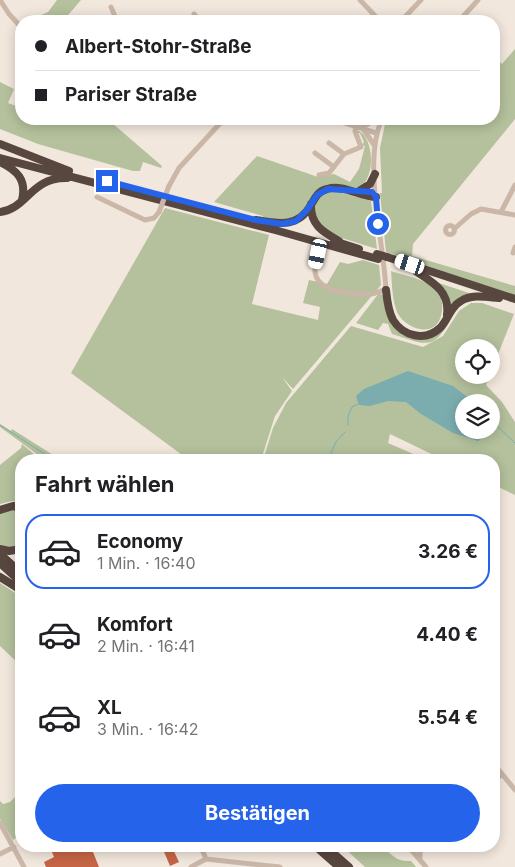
<!DOCTYPE html>
<html lang="de">
<meta charset="utf-8">
<style>
:root{--surface:#fff;--page:#f2f2f2;--text:#202124;--muted:#757577;--line:#e0e0e0;--accent:#2563eb}
body{margin:0;font-family:Inter,sans-serif;background:var(--page);color:var(--text);height:100vh;display:flex;flex-direction:column;font-size:19px;white-space:nowrap}
*{box-sizing:border-box;margin:0}
p{font-size:16px;color:var(--muted)}
.icon{flex:none;width:28px;height:28px;fill:none;stroke:currentColor;stroke-width:2;stroke-linecap:round;stroke-linejoin:round}
.map{position:relative;flex:1;overflow:hidden}
.panel{position:absolute;left:15px;top:454px;width:485px;height:398px;display:flex;flex-direction:column;background:var(--surface);border-radius:20px;box-shadow:0 2px 12px #0003}
.panel>*{flex:none}
.banner{position:absolute;left:15px;top:15px;width:485px;height:110px;border-radius:20px;box-shadow:0 2px 12px #0003;display:grid;align-content:center;height:110px;padding:0 20px;background:var(--surface)}
.buttons{position:absolute;left:455px;top:339px;display:grid;gap:10px}
.buttons a{display:grid;place-items:center;width:45px;height:45px;border-radius:50%;background:var(--surface);box-shadow:0 2px 12px #0003;font-size:25px}
.end{position:absolute;width:22px;height:22px;margin:-11px;border:6px solid #2563eb;background:#fff;box-shadow:0 0 0 2px #fff}
.from{border-radius:50%}
.car{position:absolute;width:15px;height:30px;margin:-15px -8px;border-radius:6px;box-shadow:0 0 4px 1px #0007;background:linear-gradient(#fff 24%,#345 0 40%,#fff 0 76%,#345 0 86%,#fff 0)}
.banner b{display:flex;align-items:center;gap:18px;height:48px;font-size:19px}
.banner b+b{border-top:1px solid var(--line)}
.banner i{width:12px;height:12px;background:var(--text)}
ul{padding:0;list-style:none}
li{display:flex;align-items:center;gap:15px;height:75px;margin:0 10px 8px;padding:0 10px;border:2px solid transparent;border-radius:20px}
li div{flex:1}
li b{display:block;font-size:19px}
li em{font-style:normal;font-weight:700}
li.current{border-color:var(--accent)}
li>.icon{width:45px;height:45px;stroke-width:1.5}
h2{padding:0 20px;font-size:22px;line-height:60px}
.action{display:flex;gap:10px;margin-top:auto;padding:10px 20px}
.action a{flex:1;height:58px;border-radius:30px;background:var(--accent);color:#fff;font-size:20px;font-weight:700;line-height:58px;text-align:center}
.map>svg:first-child{display:block}
.green{fill:#b4c19c;fill-rule:evenodd}
.water{fill:#7badaf}
.lines{fill:none;stroke-linecap:round;stroke-linejoin:round}
.stream{stroke:#7badaf;stroke-width:1}
.building{fill:#c66546}
.minor{stroke:#cab7a8;stroke-width:5}
.highway{stroke:#58473f;stroke-width:8}
.minor-bridge{stroke:#cab7a8;stroke-width:5}
.highway-bridge{stroke:#58473f;stroke-width:8}
.route{stroke:#2563eb;stroke-width:6}
</style>
<div class="map">
<svg width="515" height="867" viewBox="0 0 515 867">
<rect width="100%" height="100%" fill="#f2e7dc"/>
<path class="green" d="M57,0H81L63,21H28L48,12Z
M515,49V119L413,244L412,256L515,286V296L386,252L380,193H382L380,148L385,124L388,123L390,119H494V57L502,64Z
M0,82L14,89L8,103L16,106L21,93V119H89L112,123L162,166L161,168L143,162L140,171H133L38,144L0,129Z
M357,130C375,137 376,180 358,188C352,191 341,187 334,186L291,221L263,218V216L214,202L257,156L318,177L334,174L350,182L359,169L365,146L362,145L364,142L360,133H357Z
M332,190L371,201L377,249L332,235L315,220C314,201 314,198 332,190Z
M165,208L269,235L252,304L318,320L320,307L303,303L309,280L327,284L340,262L348,264L363,260L379,265L381,285L293,389L282,377L292,391L275,416L261,460H189L71,373Z
M391,271C405,276 429,279 439,293C445,304 443,326 429,329C416,332 399,321 396,309C392,297 392,283 391,271Z
M438,283H439L472,294L451,308Z
M379,293L384,296L393,323L425,338L453,310L455,312C434,350 431,347 392,334L388,324L383,323L378,330L356,323Z
M471,303H482L514,314L491,372V348H464V375H490L486,385L502,402L515,422V495L494,485V460H444L390,434L388,443L427,460H380L382,454L378,460H263L273,428L286,403L351,326L423,347L443,336L459,311ZM464,402H491V430H464Z
M0,424L11,431L12,429L61,460H45L0,427Z
M22,444L41,460H21V503L12,501L0,504V465L21,448Z
M11,508L21,510V548L16,550L0,546V512Z
M0,583L21,597V666L0,646Z
M21,791V834L13,840L0,819V801L3,804L10,802Z
M341,845H382C391,855 397,862 411,861L416,867H365Z"/>
<path class="water" d="M408,371L453,386L474,402H464V430H489L486,436L478,441L453,433L421,414L406,402L388,401L370,406L359,405L356,396L364,389Z"/>
<g class="lines">
<path class="stream" d="M0,425L54,460
M348,425V416L352,407L358,404
M497,426L515,443
M328,460L336,442L345,432"/>
</g>
<path class="building" d="M49,845H93L96,851L93,852L99,867H46L44,862L54,857Z
M165,845H171L179,862L170,866L162,847Z"/>
<g class="lines">
<path class="minor" d="M0,0L9,14L21,27
M360,0L380,21
M111,7L117,21
M194,14L200,21
M401,21L421,0
M459,21L478,0
M18,89L21,82
M333,119L376,133
M360,128L378,119
M364,130L374,145
M329,143L344,154
M315,153L334,167
M319,175L329,173L344,154L361,147L355,131L356,127
M169,186L179,168L224,119
M97,197L145,220L154,218L159,212
M501,212L515,185
M445.5 230a4.5 4.5 0 1 1 9 0a4.5 4.5 0 1 1-9 0Z
M454,229L471,214L481,209L515,215
M513,253L515,247
M318,254C317,259 315,265 315,270C315,294 354,294 371,294C376,294 380,290 386,290C384,242 362,163 382,119
M494,764L515,790
M494,781L502,774
M0,823L24,867
M200,845L206,859L280,867
M407,845L426,867
M420,845V859
M0,854L14,847
M191,867L206,859"/>
<path class="highway" d="M0,144L69,171
M0,158L275,230L378,259
M0,162C17,170 27,180 22,200
M359,191L370,184L375,174
M311,204C310,225 323,232 339,241
M0,212C27,209 31,177 67,178
M256,220C279,224 298,228 311,205C315,198 318,191 327,189C344,184 360,197 376,197
M334,241L359,249
M387,257L515,299
M417,272C434,283 450,292 447,315
M386,290C387,300 388,311 393,320C403,336 425,342 440,328C448,320 450,307 461,301C472,294 486,297 499,298
M0,510L13,506L21,508
M0,549L9,551L21,549
M0,554L21,573
M0,563L21,582
M0,577L21,590
M314,845L339,867
M324,845L349,867"/>
<path class="minor-bridge" d="M159,212L169,186"/>
<path class="highway-bridge" d="M377,254L387,257"/>
</g>
<g class="lines">
<path class="route" d="M107,181L256,220L282,224L296,221L307,210L317,195L328,189L372,192L376,197L378,224"/>
</g>
</svg>
<div class="buttons">
<a><svg class="icon" aria-label="locate" viewBox="0 0 24 24"><circle cx="12" cy="12" r="6"/><path d="M12 2v4M12 18v4M2 12h4M18 12h4"/></svg></a>
<a><svg class="icon" aria-label="layers" viewBox="0 0 24 24"><path d="M12 4l9 5-9 5-9-5zM3 14l9 5 9-5"/></svg></a>
</div>
<i class="end from" style="left:378px;top:224px"></i>
<i class="end" style="left:107px;top:181px"></i>
<i class="car" style="left:318px;top:254px;rotate:192deg"></i>
<i class="car" style="left:410px;top:264px;rotate:288deg"></i>
<div class="banner">
<b><i class="from"></i>Albert-Stohr-Straße</b>
<b><i></i>Pariser Straße</b>
</div>
<section class="panel">
<h2>Fahrt wählen</h2>
<ul>
<li class="current"><svg class="icon" aria-label="car" viewBox="0 0 24 24"><path d="M5 17H2v-5l4-1 3-4h7l3 4 3 1v5h-3M9 17h6M6 11h13"/><circle cx="7" cy="17" r="2"/><circle cx="17" cy="17" r="2"/></svg><div><b>Economy</b><p>1 Min. · 16:40</p></div><em>3.26 €</em></li>
<li><svg class="icon" aria-label="car" viewBox="0 0 24 24"><path d="M5 17H2v-5l4-1 3-4h7l3 4 3 1v5h-3M9 17h6M6 11h13"/><circle cx="7" cy="17" r="2"/><circle cx="17" cy="17" r="2"/></svg><div><b>Komfort</b><p>2 Min. · 16:41</p></div><em>4.40 €</em></li>
<li><svg class="icon" aria-label="car" viewBox="0 0 24 24"><path d="M5 17H2v-5l4-1 3-4h7l3 4 3 1v5h-3M9 17h6M6 11h13"/><circle cx="7" cy="17" r="2"/><circle cx="17" cy="17" r="2"/></svg><div><b>XL</b><p>3 Min. · 16:42</p></div><em>5.54 €</em></li>
</ul>
<div class="action"><a>Bestätigen</a></div>
</section>
</div>
